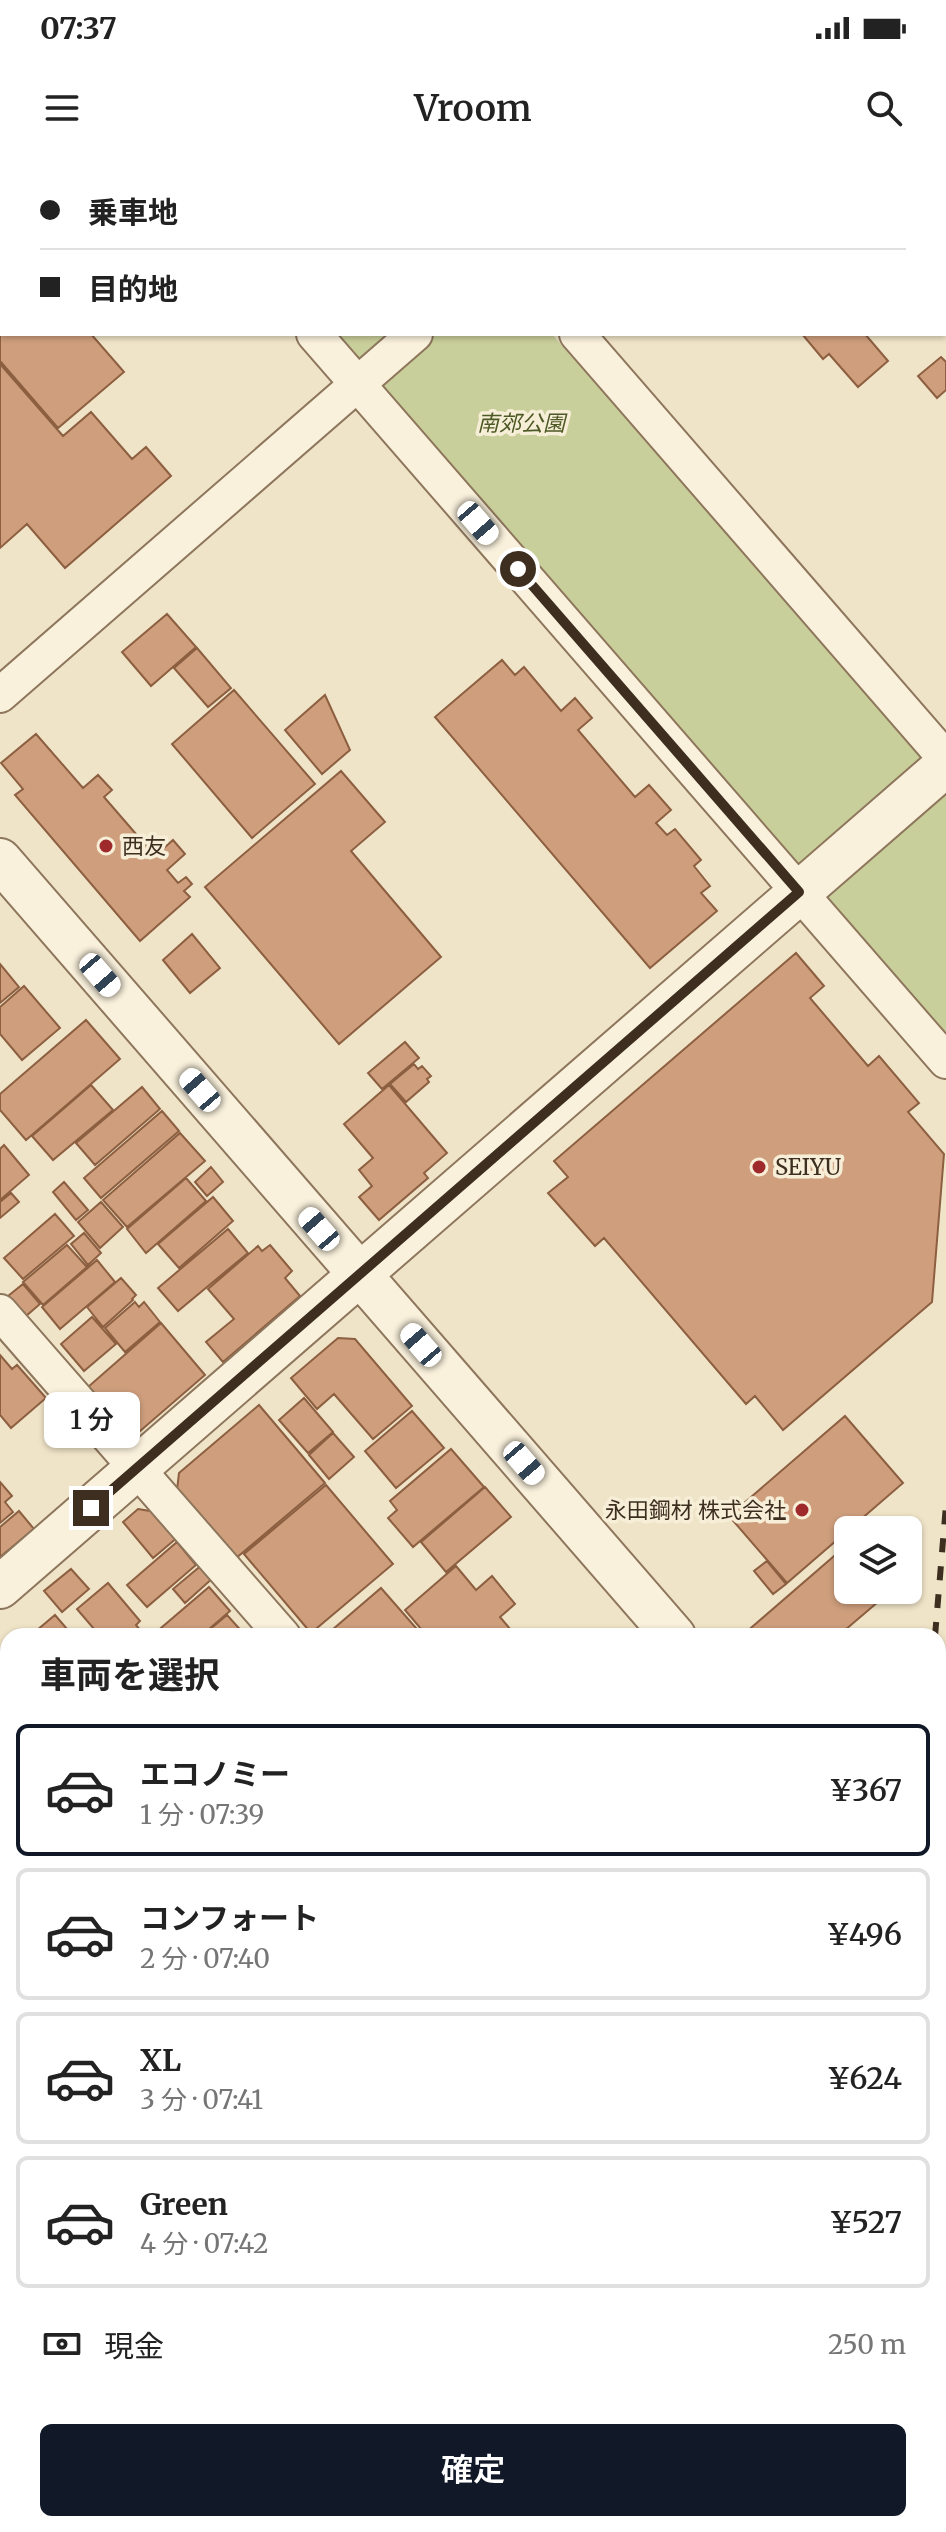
<!DOCTYPE html>
<html lang="ja">
<meta charset="utf-8">
<style>
:root{--surface:#fff;--page:#f6f6f6;--text:#222;--muted:#767676;--line:#e0e0e0;--accent:#111827}
body{margin:0;font-family:Merriweather,"Noto Sans JP",serif;background:var(--page);color:var(--text);height:100vh;display:flex;flex-direction:column;font-size:30px;white-space:nowrap}
*{box-sizing:border-box;margin:0}
p{font-size:26px;color:var(--muted)}
.icon{flex:none;width:44px;height:44px;fill:none;stroke:currentColor;stroke-width:2;stroke-linecap:round;stroke-linejoin:round}
.map{position:relative;flex:1;overflow:hidden}
.drawer{position:absolute;left:0px;top:1468px;width:946px;height:904px;display:flex;flex-direction:column;background:var(--surface);border-radius:24px 24px 0 0;box-shadow:0 2px 6px #0004}
.drawer>*{flex:none}
.hud{position:absolute;left:0px;top:0px;width:946px;height:176px;box-shadow:0 2px 6px #0004;display:grid;align-content:center;height:176px;padding:0 40px;background:var(--surface)}
.fabs{position:absolute;left:834px;top:1356px;display:grid;gap:16px}
.fabs a{display:grid;place-items:center;width:88px;height:88px;border-radius:12px;background:var(--surface);box-shadow:0 2px 6px #0004;font-size:40px}
.end{position:absolute;width:36px;height:36px;margin:-18px;border:10px solid #3d2e20;background:#fff;box-shadow:0 0 0 4px #fff}
.from{border-radius:50%}
.bubble{position:absolute;height:56px;border-radius:12px;background:var(--surface);box-shadow:0 2px 6px #0004;font-size:26px;font-weight:600;line-height:56px;text-align:center}
.car{position:absolute;width:24px;height:48px;margin:-24px -12px;border-radius:10px;box-shadow:0 0 6px 2px #0007;background:linear-gradient(#fff 24%,#345 0 40%,#fff 0 76%,#345 0 86%,#fff 0)}
.hud b{display:flex;align-items:center;gap:28px;height:76px;font-size:30px}
.hud b+b{border-top:2px solid var(--line)}
.hud i{width:20px;height:20px;background:var(--text)}
ul{padding:0;list-style:none}
li{display:flex;align-items:center;gap:24px;height:132px;margin:0 16px 12px;padding:0 24px;border:4px solid var(--line);border-radius:12px}
li div{flex:1}
li b{display:block;font-size:30px}
li em{font-style:normal;font-weight:600}
li.active{border-color:var(--accent)}
li>.icon{width:72px;height:72px;stroke-width:1.5}
h2{padding:0 40px;font-size:36px;line-height:96px}
.pay{display:flex;align-items:center;gap:20px;height:88px;padding:0 40px;font-size:30px}
.pay p{margin-inline-start:auto}
.action{display:flex;gap:16px;margin-top:auto;padding:16px 40px}
.action a{flex:1;height:92px;border-radius:12px;background:var(--accent);color:#fff;font-size:32px;font-weight:600;line-height:92px;text-align:center}
.status{display:flex;justify-content:space-between;align-items:center;height:56px;padding:0 40px;background:var(--surface);direction:ltr}
.status svg{height:22px;fill:currentColor}
header{display:flex;justify-content:space-between;align-items:center;height:104px;padding:0 40px;background:var(--surface);font-size:36px;font-weight:600}
.map>svg:first-child{display:block}
.green{fill:#c9cf9b}
.building{fill:#cf9f7d;stroke:#8d5f41;stroke-width:2}
.lines{fill:none;stroke-linecap:round;stroke-linejoin:round}
.service-casing{stroke:#8d765c;stroke-width:20}
.minor-casing{stroke:#8d765c;stroke-width:38}
.tertiary-casing{stroke:#8d765c;stroke-width:46}
.service{stroke:#faf1dc;stroke-width:16}
.minor{stroke:#faf1dc;stroke-width:34}
.tertiary{stroke:#faf1dc;stroke-width:42}
.rail{stroke:#3d2e20;stroke-width:6;stroke-dasharray:14 14;stroke-linecap:butt}
.route{stroke:#3d2e20;stroke-width:10}
.poi-dot{fill:#9e2a2b;stroke:#f7eed8;stroke-width:3}
.labels{text-anchor:middle;stroke-width:7;stroke-linejoin:round;paint-order:stroke}
.park-label{font-size:22px;font-style:italic;fill:#4d5a26;stroke:#f7eed8}
.poi-label{font-size:22px;fill:#3d2e20;stroke:#f7eed8;text-anchor:start}
</style>
<div class="status"><b>07:37</b><svg viewBox="0 0 49 12"><path d="M0 12V9h3v3zM5 12V6h3v6zM10 12V3h3v9zM15 12V0h3v12zM26 1h20v11H26zM47 4h2v5h-2z"/></svg></div>
<header><svg class="icon" aria-label="menu" viewBox="0 0 24 24"><path d="M4 6h16M4 12h16M4 18h16"/></svg>Vroom<svg class="icon" aria-label="search" viewBox="0 0 24 24"><circle cx="10" cy="10" r="6"/><path d="M15 15l6 6"/></svg></header>
<div class="map">
<svg width="946" height="2372" viewBox="0 0 946 2372">
<rect width="100%" height="100%" fill="#f0e4c8"/>
<path class="green" d="M336,174H552L946,626V877Z"/>
<path class="building" d="M2,130V174H91L124,212L58,268L0,201V132Z
M802,174H865L888,201L858,227L829,194L823,199Z
M941,197L946,202V230L937,238L918,216Z
M0,204L63,276L91,252L132,299L146,287L171,316L65,408L27,364L0,388Z
M167,454L196,487L151,526L122,492Z
M197,488L231,528L208,547L174,508Z
M502,500L515,515L524,507L561,551L575,538L592,558L578,570L635,637L649,625L671,650L656,663L667,675L675,669L701,700L694,706L710,726L701,733L717,751L650,808L435,557Z
M234,530L315,624L252,678L172,584Z
M325,535L350,590L322,614L285,570Z
M36,574L83,628L98,615L112,630L104,637L155,696L173,680L185,694L167,710L178,723L186,717L192,724L184,731L190,737L140,781L15,635L23,629L1,603Z
M341,611L385,662L351,691L441,797L339,884L205,727Z
M192,774L220,808L190,833L163,800Z
M796,793L824,826L810,838L868,906L879,896L919,943L908,952L944,994L932,1142L783,1270L755,1236L746,1244L604,1078L595,1086L548,1033L568,1017L554,1001Z
M0,804L19,827L0,843Z
M24,826L60,868L22,900L0,874V847Z
M86,860L120,899L26,980L0,950V934Z
M405,882L419,898L382,929L368,913Z
M414,904L418,909L422,906L431,916L427,919L429,922L406,942L390,924Z
M91,925L113,950L53,1000L32,976Z
M389,925L447,993L424,1013L428,1018L379,1060L359,1037L372,1026L359,1010L373,998L344,964Z
M142,927L160,949L95,1005L76,983Z
M162,951L179,971L101,1038L84,1018Z
M180,973L205,1001L127,1067L103,1040Z
M4,985L29,1015L0,1040V989Z
M211,1007L223,1022L207,1036L195,1022Z
M186,1018L206,1041L146,1093L127,1069Z
M64,1022L88,1050L76,1060L53,1032Z
M11,1033L19,1042L0,1058V1042Z
M213,1037L233,1061L179,1108L158,1084Z
M101,1042L123,1067L100,1088L78,1062Z
M55,1054L74,1076L23,1119L4,1098Z
M228,1069L248,1093L178,1151L158,1128Z
M84,1073L101,1093L88,1105L71,1084Z
M67,1085L87,1107L43,1145L23,1122Z
M270,1085L292,1111L285,1118L300,1136L223,1202L206,1182L234,1159L208,1129L258,1086L262,1091Z
M97,1100L115,1122L60,1169L42,1147Z
M121,1118L136,1135L132,1139L133,1140L103,1167L87,1147Z
M23,1124L40,1144L26,1156L8,1136Z
M135,1142L139,1147L144,1142L160,1162L125,1192L105,1168Z
M92,1157L116,1184L84,1211L61,1184Z
M161,1163L205,1215L139,1272L125,1271L88,1227Z
M338,1178L355,1179L412,1246L373,1279L334,1234L317,1249L291,1218Z
M0,1195L12,1209L17,1205L46,1238L11,1268L0,1255Z
M304,1238L333,1272L308,1293L279,1260Z
M259,1245L325,1323L235,1399L177,1330L179,1313Z
M412,1251L444,1288L396,1328L365,1291Z
M845,1256L903,1323L787,1423L729,1356Z
M333,1273L354,1297L329,1319L309,1295Z
M451,1289L484,1327L413,1387L388,1358L397,1350L390,1341Z
M0,1322L12,1336L5,1342L13,1352L0,1363Z
M326,1325L393,1404L311,1473L244,1394Z
M485,1327L511,1357L446,1412L421,1382Z
M138,1349L156,1352L178,1377L153,1398L123,1362Z
M19,1351L34,1369L0,1397V1367Z
M177,1382L196,1405L147,1447L127,1425Z
M848,1384V1430H892L838,1476H748L745,1473Z
M767,1401L786,1424L773,1434L754,1411Z
M203,1404L214,1417L185,1443L173,1429Z
M456,1406L476,1430L492,1416L515,1444L500,1457L516,1476H427L405,1450Z
M71,1409L89,1429L62,1452L44,1431Z
M108,1423L140,1461L136,1465L145,1476H100L77,1449Z
M209,1427L230,1451L201,1476H167L161,1468Z
M381,1428L423,1476H325Z
M55,1455L73,1476H30Z
M227,1455L246,1476H202Z
M0,1600L8,1609V1678L4,1682L0,1677Z
M0,1766L8,1775V1802L0,1809Z
M8,1805V1859L0,1865V1812Z
M8,1863V1896L0,1887V1869Z
M8,1993V2026L0,2033V2000Z
M8,2030V2060L0,2067V2037Z
M8,2064V2128L0,2135V2071Z
M1,2142L8,2150V2175L0,2182Z
M8,2184V2226L0,2233V2191Z
M0,2260L8,2269V2289L0,2295Z
M83,2364H129L131,2366L133,2364H157L159,2366L152,2372H73Z
M244,2364H313L317,2369L314,2372H235Z
M544,2364H619L626,2372H551Z
M667,2364H685L692,2372H658Z
M752,2364H793L800,2372H746Z"/>
<g class="lines">
<defs>
<path id="service" d="M493,2L495,0"/>
<path id="minor" d="M163,0L165,2
M426,0L428,2
M314,174L946,901
M577,174L946,599
M0,535L415,174
M0,1152L283,1476
M0,1548L8,1557
M0,1949L8,1958
M938,2226L946,2235
M938,2298L946,2291
M0,2328L8,2321
M363,2364L370,2372
M713,2364L720,2372
M853,2372L862,2364"/>
<path id="tertiary" d="M0,700L674,1476
M0,1427L946,605
M938,1779L946,1788
M0,2351L8,2361"/>
</defs>
<use href="#service" class="service-casing"/>
<use href="#minor" class="minor-casing"/>
<use href="#tertiary" class="tertiary-casing"/>
<use href="#service" class="service"/>
<use href="#minor" class="minor"/>
<use href="#tertiary" class="tertiary"/>
<path class="rail" d="M935,1476L946,1345
M911,2364V2372
M939,2372L941,2002L946,1756"/>
</g>
<g class="lines">
<path class="route" d="M91,1348L799,732L518,409"/>
</g>
<g class="poi-dot">
<circle cx="106" cy="686" r="8"/>
<circle cx="759" cy="1007" r="8"/>
<circle cx="802" cy="1350" r="8"/>
</g>
<g class="labels">
<g class="park-label">
<text x="521" y="271">南郊公園</text>
</g>
<g class="poi-label">
<text x="122" y="694">西友</text>
<text x="775" y="1015">SEIYU</text>
<text x="786" y="1358" text-anchor="end">永田鋼材 株式会社</text>
</g>
</g>
</svg>
<div class="fabs">
<a><svg class="icon" aria-label="layers" viewBox="0 0 24 24"><path d="M12 4l9 5-9 5-9-5zM3 14l9 5 9-5"/></svg></a>
</div>
<i class="end from" style="left:518px;top:409px"></i>
<i class="end" style="left:91px;top:1348px"></i>
<div class="bubble" style="left:44px;top:1232px;width:96px">1 分</div>
<i class="car" style="left:478px;top:363px;rotate:139deg"></i>
<i class="car" style="left:100px;top:815px;rotate:139deg"></i>
<i class="car" style="left:200px;top:930px;rotate:319deg"></i>
<i class="car" style="left:319px;top:1069px;rotate:319deg"></i>
<i class="car" style="left:421px;top:1185px;rotate:319deg"></i>
<i class="car" style="left:524px;top:1303px;rotate:139deg"></i>
<div class="hud">
<b><i class="from"></i>乗車地</b>
<b><i></i>目的地</b>
</div>
<section class="drawer">
<h2>車両を選択</h2>
<ul>
<li class="active"><svg class="icon" aria-label="car" viewBox="0 0 24 24"><path d="M5 17H2v-5l4-1 3-4h7l3 4 3 1v5h-3M9 17h6M6 11h13"/><circle cx="7" cy="17" r="2"/><circle cx="17" cy="17" r="2"/></svg><div><b>エコノミー</b><p>1 分 · 07:39</p></div><em>¥367</em></li>
<li><svg class="icon" aria-label="car" viewBox="0 0 24 24"><path d="M5 17H2v-5l4-1 3-4h7l3 4 3 1v5h-3M9 17h6M6 11h13"/><circle cx="7" cy="17" r="2"/><circle cx="17" cy="17" r="2"/></svg><div><b>コンフォート</b><p>2 分 · 07:40</p></div><em>¥496</em></li>
<li><svg class="icon" aria-label="car" viewBox="0 0 24 24"><path d="M5 17H2v-5l4-1 3-4h7l3 4 3 1v5h-3M9 17h6M6 11h13"/><circle cx="7" cy="17" r="2"/><circle cx="17" cy="17" r="2"/></svg><div><b>XL</b><p>3 分 · 07:41</p></div><em>¥624</em></li>
<li><svg class="icon" aria-label="car" viewBox="0 0 24 24"><path d="M5 17H2v-5l4-1 3-4h7l3 4 3 1v5h-3M9 17h6M6 11h13"/><circle cx="7" cy="17" r="2"/><circle cx="17" cy="17" r="2"/></svg><div><b>Green</b><p>4 分 · 07:42</p></div><em>¥527</em></li>
</ul>
<div class="pay"><svg class="icon" aria-label="cash" viewBox="0 0 24 24"><path d="M3 7h18v10H3z"/><circle cx="12" cy="12" r="2"/></svg>現金<p>250 m</p></div>
<div class="action"><a>確定</a></div>
</section>
</div>
